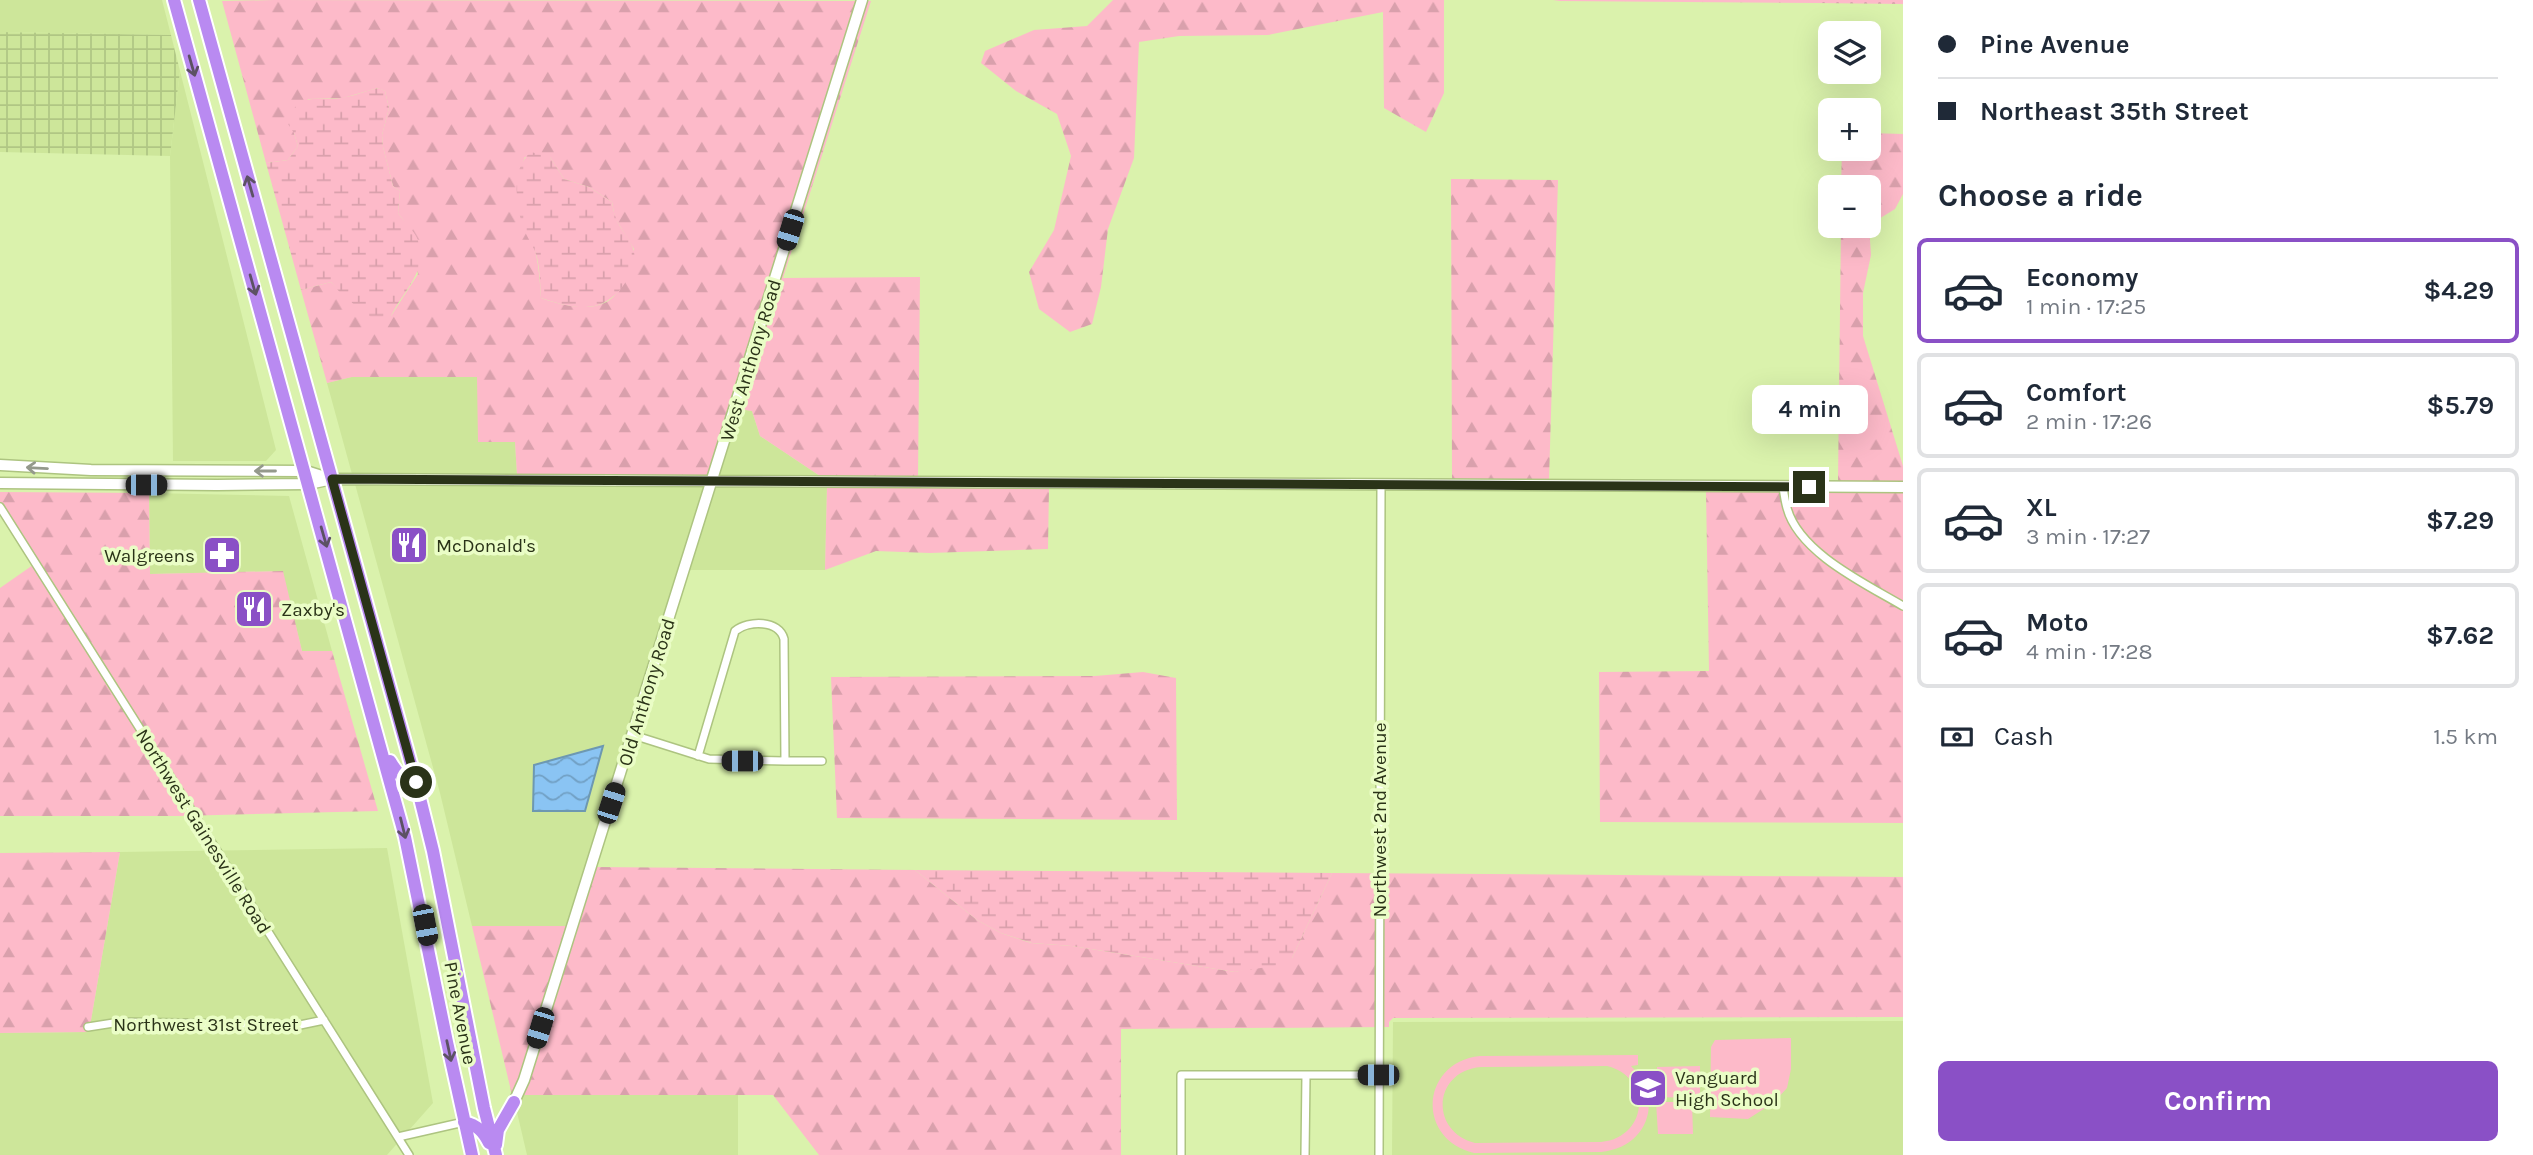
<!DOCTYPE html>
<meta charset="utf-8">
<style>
:root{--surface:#fff;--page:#f6f6f7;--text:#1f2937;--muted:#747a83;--line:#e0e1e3;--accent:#8a50c6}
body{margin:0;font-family:Karla,sans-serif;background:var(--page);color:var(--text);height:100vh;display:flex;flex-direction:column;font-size:26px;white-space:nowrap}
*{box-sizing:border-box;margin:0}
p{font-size:23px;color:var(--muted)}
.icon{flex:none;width:38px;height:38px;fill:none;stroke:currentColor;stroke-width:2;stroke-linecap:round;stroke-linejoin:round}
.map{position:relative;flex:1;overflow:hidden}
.panel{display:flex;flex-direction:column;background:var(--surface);width:630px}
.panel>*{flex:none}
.hud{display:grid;align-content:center;height:154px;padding:0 35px;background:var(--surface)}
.buttons{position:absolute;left:1818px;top:21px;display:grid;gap:14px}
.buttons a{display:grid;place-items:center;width:63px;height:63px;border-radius:10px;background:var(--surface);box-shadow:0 7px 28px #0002;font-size:35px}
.end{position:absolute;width:32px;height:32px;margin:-16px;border:9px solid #2a3318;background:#fff;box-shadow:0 0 0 4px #fff}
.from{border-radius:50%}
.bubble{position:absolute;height:49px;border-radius:10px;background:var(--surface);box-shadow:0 7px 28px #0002;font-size:23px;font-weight:700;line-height:49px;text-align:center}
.car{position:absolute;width:21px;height:42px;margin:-21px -10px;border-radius:9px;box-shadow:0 0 5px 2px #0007;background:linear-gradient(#222 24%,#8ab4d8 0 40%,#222 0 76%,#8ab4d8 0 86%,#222 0)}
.hud b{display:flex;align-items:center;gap:24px;height:66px;font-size:26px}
.hud b+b{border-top:2px solid var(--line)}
.hud i{width:18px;height:18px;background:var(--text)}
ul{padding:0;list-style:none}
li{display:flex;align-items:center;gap:21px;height:105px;margin:0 14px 10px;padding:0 21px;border:4px solid var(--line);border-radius:10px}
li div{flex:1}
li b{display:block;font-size:26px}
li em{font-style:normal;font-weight:700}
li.current{border-color:var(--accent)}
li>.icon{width:63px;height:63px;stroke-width:1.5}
h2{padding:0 35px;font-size:32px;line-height:84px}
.pay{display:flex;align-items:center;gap:18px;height:77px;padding:0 35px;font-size:26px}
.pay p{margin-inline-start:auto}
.primary-button{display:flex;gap:14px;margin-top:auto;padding:14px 35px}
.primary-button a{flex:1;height:80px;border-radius:10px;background:var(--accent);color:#fff;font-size:28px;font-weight:700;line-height:80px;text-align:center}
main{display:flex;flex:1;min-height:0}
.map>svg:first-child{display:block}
.built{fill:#cde69a}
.industrial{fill:url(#industrial-grid)}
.green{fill:url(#green-dots)}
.forest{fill:url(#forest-firs);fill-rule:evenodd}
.wetland{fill:url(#wetland-marsh)}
.pitch{fill:#fdbac9;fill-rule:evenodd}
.water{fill:url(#water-waves);stroke:#6d98b1;stroke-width:2}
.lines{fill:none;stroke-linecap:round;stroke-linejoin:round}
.street-casing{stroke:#adc480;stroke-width:10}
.secondary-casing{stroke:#adc480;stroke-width:13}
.highway-casing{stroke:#fff;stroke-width:16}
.street{stroke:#fff;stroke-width:7}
.secondary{stroke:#fff;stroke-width:10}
.highway{stroke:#b98af1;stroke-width:12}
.oneway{stroke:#5c5164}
.oneway2{stroke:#94998c}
.route{stroke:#2a3318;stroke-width:9}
.labels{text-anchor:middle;stroke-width:7;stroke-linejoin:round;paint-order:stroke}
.street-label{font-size:19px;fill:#2a3318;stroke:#eafdc6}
.poi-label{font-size:19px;fill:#2a3318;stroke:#eafdc6;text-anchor:start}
</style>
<main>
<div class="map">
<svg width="1903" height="1155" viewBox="0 0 1903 1155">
<defs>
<pattern id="industrial-grid" width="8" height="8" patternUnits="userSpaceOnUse" patternTransform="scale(1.75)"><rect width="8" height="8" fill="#cde69a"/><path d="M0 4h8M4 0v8" fill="none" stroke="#b0c684"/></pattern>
<pattern id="green-dots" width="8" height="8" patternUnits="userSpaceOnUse" patternTransform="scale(1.75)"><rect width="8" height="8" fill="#fdbac9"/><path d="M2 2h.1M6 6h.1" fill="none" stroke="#d9a0ac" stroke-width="1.8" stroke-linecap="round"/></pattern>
<pattern id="forest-firs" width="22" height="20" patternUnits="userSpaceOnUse" patternTransform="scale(1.75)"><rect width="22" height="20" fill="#fdbac9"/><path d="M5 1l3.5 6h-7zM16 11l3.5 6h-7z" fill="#d9a0ac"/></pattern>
<pattern id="wetland-marsh" width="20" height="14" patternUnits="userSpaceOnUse" patternTransform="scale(1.75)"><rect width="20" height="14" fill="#fdbac9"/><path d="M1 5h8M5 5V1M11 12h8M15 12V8" fill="none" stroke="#d9a0ac"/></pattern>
<pattern id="water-waves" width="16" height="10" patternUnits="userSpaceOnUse" patternTransform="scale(1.75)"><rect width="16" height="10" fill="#8ac4f3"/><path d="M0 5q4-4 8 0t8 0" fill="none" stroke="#71a0c4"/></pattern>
</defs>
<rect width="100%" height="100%" fill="#daf2ac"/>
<path class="built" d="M0,0H162L171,35L0,32Z
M180,71L276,450L266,461H173L170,156Z
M351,377H478V441L515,442L517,475L352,474L327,383Z
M739,409L752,411L760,436L820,476H718Z
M355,484L707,485L568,926H472L440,793Z
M715,485L827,486L825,570H689Z
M149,493L289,496L332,651H302L282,571L150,574Z
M387,848L433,1103L387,1155H0V1033L89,1032L120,852Z
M1903,1021V1155H1392L1393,1022Z
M522,1095H738V1155H527L516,1108Z"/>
<path class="industrial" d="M0,32L171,35L180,71L170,156L0,152Z"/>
<path class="green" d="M1816,0H1903V4L1816,3Z"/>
<path class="forest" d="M274,0L858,1L710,476L517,475L515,442H478L477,377H352L327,383L301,290L331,282C350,303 365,307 391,316L418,274L404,221L398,213L400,191L393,186L383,147L382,135L389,108L385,91L378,88L343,98L308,99L294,133L298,146L288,160L266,163L222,1ZM525,157H550L564,179L589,187L612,202L615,218L634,249C630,261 627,275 621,286C606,317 567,307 541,298C540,283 539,268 536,254C528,217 509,195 525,157Z
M1113,0H1444V93L1426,132L1384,108L1383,12L1268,35L1179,36L1139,42L1134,158L1108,229L1101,287L1092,324L1070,332L1039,309L1029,272L1054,230L1071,156L1057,114L1016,91L981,63L985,51L1034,30L1087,26Z
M1553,0H1816V3L1560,1Z
M866,1H871L783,278L920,277L918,477L820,476L760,436L752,411L739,409Z
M1869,133L1903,134V194L1895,209L1869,225L1871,255L1863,293V336L1903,466V482H1838L1841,226H1869V187H1841L1842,149H1869Z
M1451,179L1558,180L1549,480H1452Z
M827,486L1049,487L1048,549L930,553L876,551L825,570Z
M1706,491H1903V823L1600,822L1599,672L1709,671Z
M0,492L149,493L150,574L283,571L302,651H332L378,811L179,816H0V588L33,565L0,510Z
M1143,672L1176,678L1177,820L837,818L831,677L1095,676Z
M120,852L89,1032L0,1033V853Z
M595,867L915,870L977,920L1001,933L1031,943L1072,946L1235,972L1292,958L1332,873L1903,877V1017L1393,1018L1389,1022V1027L1121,1029V1155H819L773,1095H522Z
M472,926H568L520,1078L512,1095Z"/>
<path class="wetland" d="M379,88L385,91L389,108L382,135L383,147L393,186L400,191L398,213C404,222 414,230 418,240C429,270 403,291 391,316L372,318L343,296L331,282L301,290L266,163L288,160L298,146L294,133L288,124C296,88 320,103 346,97C358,95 367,90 379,88Z
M531,152L550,157L564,179L589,187L612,202C613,208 614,214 616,218C620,230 632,240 634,252C636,265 632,272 625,283C603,316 574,309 541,298C540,284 540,267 536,254C533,244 525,235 522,224C516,202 511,168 531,152Z
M915,870L1332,873L1292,958L1286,964L1235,972L1072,946L1032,943L1001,933L977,920Z"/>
<path class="pitch" d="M1791,1038V1069L1787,1088L1773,1103L1748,1119L1710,1117L1711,1047L1715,1040Z
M1638,1055V1065L1631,1066C1665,1098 1648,1148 1601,1152L1474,1153C1415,1139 1421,1062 1480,1056ZM1607,1066C1653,1077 1648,1138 1601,1142L1475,1143C1429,1131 1433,1071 1481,1067Z
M1700,1066V1098L1656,1097L1657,1067Z
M1656,1102H1692L1693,1134H1658Z"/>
<path class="water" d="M603,746L585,811H533L534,765Z"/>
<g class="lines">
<defs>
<path id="street" d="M1783,487C1784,494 1785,501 1787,508C1799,553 1866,584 1903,606
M0,507L409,1155
M633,735L709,759L785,761L784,639C779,620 749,620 735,631L698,756
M785,761H822
M88,1027L120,1022L300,1025L324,1020
M398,1137L464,1122
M1181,1155V1075H1378
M1305,1155L1306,1075
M1379,1155L1381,484"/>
<path id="secondary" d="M0,465L91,470L306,471L328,478
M0,483L217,485L309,484L332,479L1903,487
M514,1102L524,1080L862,0"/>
<path id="highway" d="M174,0L405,837L447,1042L472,1155
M199,0L416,782L433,851L484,1108L496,1155
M390,761C397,773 402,779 416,782
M464,1122C477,1125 483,1131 489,1143
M496,1145L498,1130L514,1102"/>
</defs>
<use href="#street" class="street-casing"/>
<use href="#secondary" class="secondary-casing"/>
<use href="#highway" class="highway-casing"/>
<use href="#street" class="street"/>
<use href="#secondary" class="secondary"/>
<use href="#highway" class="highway"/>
</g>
<defs><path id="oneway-shaft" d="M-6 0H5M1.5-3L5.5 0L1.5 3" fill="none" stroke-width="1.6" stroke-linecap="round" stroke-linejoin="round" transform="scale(1.75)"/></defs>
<g class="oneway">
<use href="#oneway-shaft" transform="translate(192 66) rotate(74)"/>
<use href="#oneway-shaft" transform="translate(250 186) rotate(-106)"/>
<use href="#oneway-shaft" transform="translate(253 285) rotate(74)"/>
<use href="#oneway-shaft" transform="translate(324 537) rotate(74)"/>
<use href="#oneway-shaft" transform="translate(403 828) rotate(76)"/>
<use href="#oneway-shaft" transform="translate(449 1051) rotate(78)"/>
</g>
<g class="oneway2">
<use href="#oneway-shaft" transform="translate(37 468) rotate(-177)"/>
<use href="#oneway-shaft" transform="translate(265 471) rotate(-180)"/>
</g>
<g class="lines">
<path class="route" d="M416,782L332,479L1809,487"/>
</g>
<defs>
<symbol id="restaurant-square" viewBox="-11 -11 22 22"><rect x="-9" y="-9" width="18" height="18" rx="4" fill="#8a50c6" stroke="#eafdc6"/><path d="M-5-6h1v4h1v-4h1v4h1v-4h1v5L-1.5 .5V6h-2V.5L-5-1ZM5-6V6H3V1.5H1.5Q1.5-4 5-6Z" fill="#fff"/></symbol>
<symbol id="pharmacy-square" viewBox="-11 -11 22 22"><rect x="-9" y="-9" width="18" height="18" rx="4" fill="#8a50c6" stroke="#eafdc6"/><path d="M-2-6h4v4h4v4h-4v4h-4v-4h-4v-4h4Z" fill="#fff"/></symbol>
<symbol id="school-square" viewBox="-11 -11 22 22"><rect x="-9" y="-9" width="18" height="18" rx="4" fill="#8a50c6" stroke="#eafdc6"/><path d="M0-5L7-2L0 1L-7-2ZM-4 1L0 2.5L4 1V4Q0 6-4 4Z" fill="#fff"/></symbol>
</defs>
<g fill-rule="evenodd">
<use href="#restaurant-square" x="387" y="523" width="44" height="44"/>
<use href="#pharmacy-square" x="200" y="533" width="44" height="44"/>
<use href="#restaurant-square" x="232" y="587" width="44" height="44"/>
<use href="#school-square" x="1626" y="1066" width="44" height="44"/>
</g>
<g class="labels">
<g class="street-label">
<text transform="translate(750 360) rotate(-73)" y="7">West Anthony Road</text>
<text transform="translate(646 692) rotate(-73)" y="7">Old Anthony Road</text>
<text transform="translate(1379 820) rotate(-90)" y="7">Northwest 2nd Avenue</text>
<text transform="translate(204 831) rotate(58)" y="7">Northwest Gainesville Road</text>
<text transform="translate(461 1013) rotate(79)" y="7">Pine Avenue</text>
<text x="206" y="1031">Northwest 31st Street</text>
</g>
<g class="poi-label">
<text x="436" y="552">McDonald's</text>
<text x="195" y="562" text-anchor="end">Walgreens</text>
<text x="281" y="616">Zaxby's</text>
<text x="1675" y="1084">Vanguard<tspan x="1675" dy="22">High School</tspan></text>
</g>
</g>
</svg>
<div class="buttons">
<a><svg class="icon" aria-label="layers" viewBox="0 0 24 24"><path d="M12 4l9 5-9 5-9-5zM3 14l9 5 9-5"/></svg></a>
<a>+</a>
<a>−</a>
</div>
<i class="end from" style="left:416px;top:782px"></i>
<i class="end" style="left:1809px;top:487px"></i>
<div class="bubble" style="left:1752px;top:385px;width:116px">4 min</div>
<i class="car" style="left:790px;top:230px;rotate:197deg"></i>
<i class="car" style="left:146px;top:485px;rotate:90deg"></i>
<i class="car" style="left:742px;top:761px;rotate:270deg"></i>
<i class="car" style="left:611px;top:803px;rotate:18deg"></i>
<i class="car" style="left:425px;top:925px;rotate:169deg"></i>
<i class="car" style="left:540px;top:1028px;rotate:197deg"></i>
<i class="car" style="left:1378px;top:1075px;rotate:270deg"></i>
</div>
<section class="panel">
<div class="hud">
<b><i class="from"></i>Pine Avenue</b>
<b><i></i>Northeast 35th Street</b>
</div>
<h2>Choose a ride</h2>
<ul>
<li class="current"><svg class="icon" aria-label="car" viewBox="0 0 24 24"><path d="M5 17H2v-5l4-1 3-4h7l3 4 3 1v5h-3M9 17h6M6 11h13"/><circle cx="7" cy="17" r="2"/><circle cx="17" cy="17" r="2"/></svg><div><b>Economy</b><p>1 min · 17:25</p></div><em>$4.29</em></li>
<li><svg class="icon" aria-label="car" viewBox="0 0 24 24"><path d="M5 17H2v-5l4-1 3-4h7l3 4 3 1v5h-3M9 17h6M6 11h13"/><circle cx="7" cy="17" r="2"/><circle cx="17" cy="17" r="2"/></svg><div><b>Comfort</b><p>2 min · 17:26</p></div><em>$5.79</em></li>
<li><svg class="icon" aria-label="car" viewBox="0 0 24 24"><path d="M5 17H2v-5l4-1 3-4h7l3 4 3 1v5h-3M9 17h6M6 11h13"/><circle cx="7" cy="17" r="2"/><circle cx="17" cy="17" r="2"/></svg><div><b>XL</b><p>3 min · 17:27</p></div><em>$7.29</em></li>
<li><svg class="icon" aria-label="car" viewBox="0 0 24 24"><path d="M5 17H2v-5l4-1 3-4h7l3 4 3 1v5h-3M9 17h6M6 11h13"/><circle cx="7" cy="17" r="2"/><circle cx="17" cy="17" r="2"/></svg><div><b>Moto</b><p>4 min · 17:28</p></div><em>$7.62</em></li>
</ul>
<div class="pay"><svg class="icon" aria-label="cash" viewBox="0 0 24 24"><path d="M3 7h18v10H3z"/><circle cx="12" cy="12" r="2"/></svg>Cash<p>1.5 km</p></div>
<div class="primary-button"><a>Confirm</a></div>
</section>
</main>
